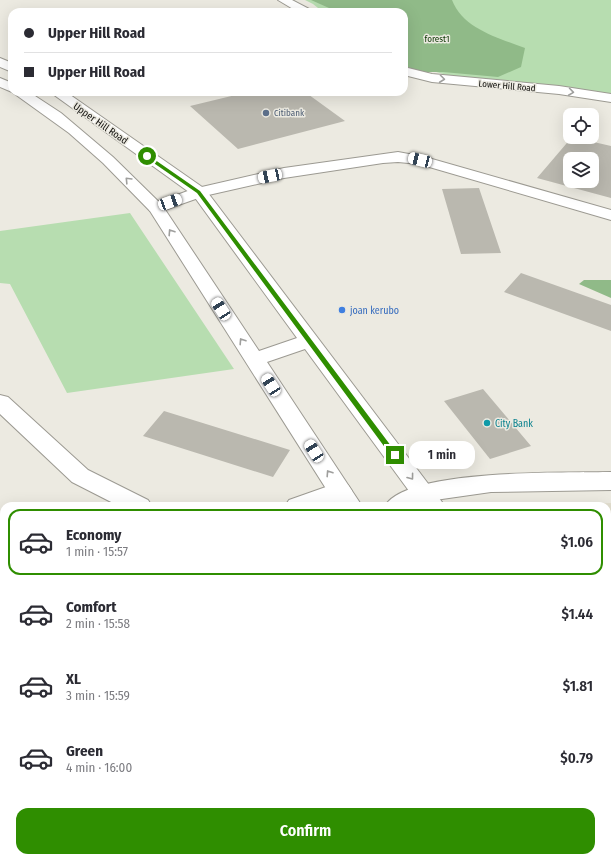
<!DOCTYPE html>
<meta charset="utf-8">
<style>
:root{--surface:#fff;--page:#f2f2f3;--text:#2b2b33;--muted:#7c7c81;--line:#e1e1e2;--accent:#2f8e00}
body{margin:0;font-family:"Fira Sans Condensed",sans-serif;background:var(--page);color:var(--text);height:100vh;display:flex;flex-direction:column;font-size:15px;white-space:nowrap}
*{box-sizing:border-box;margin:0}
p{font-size:13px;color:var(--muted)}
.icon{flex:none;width:22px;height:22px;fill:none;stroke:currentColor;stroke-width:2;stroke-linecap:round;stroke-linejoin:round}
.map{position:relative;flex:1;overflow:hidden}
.side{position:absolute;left:0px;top:502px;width:611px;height:360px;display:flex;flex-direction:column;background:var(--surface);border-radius:12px 12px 0 0;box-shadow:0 4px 16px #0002}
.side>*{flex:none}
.guide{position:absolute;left:8px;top:8px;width:400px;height:88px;border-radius:12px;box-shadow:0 4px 16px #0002;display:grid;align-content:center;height:88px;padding:0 16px;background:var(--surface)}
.controls{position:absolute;left:563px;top:108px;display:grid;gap:8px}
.controls a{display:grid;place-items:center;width:36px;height:36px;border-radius:8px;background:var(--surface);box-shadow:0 4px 16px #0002;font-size:20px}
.end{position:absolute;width:18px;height:18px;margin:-9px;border:5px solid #2f8e00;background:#fff;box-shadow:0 0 0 2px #fff}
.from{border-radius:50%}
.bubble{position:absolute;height:28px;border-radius:12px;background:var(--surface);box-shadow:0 4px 16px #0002;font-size:13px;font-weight:600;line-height:28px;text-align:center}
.car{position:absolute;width:12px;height:24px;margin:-12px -6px;border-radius:5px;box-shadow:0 0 3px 1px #0007;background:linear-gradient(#fff 24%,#345 0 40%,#fff 0 76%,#345 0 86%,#fff 0)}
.guide b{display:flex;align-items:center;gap:14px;height:38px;font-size:15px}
.guide b+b{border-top:1px solid var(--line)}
.guide i{width:10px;height:10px;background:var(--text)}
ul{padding:7px 0 0;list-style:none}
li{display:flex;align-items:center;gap:12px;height:66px;margin:0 8px 6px;padding:0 8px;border:2px solid transparent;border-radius:12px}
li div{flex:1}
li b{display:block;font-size:15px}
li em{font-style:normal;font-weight:600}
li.current{border-color:var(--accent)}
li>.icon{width:36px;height:36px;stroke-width:1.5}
.action{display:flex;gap:8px;margin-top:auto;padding:8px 16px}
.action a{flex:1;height:46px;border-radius:12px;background:var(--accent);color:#fff;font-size:16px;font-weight:600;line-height:46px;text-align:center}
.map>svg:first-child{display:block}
.built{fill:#e3dfcf}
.green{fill:#b7ddb0}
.forest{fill:#90ba88}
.building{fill:#bab8af;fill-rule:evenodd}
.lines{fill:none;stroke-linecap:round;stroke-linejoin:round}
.minor-casing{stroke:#9c9a92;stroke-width:2}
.tertiary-casing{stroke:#9c9a92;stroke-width:2}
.minor{fill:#fff;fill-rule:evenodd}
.tertiary{fill:#fff;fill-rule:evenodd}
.oneway{stroke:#9f9f9d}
.route{fill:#2f8e00}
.service-dot{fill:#5c6f8a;stroke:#eceae1;stroke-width:1.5}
.shop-dot{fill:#3f7fe0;stroke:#eceae1;stroke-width:1.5}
.culture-dot{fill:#0f9aa8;stroke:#eceae1;stroke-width:1.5}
.labels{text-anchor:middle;stroke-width:3;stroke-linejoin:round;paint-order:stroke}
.far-park-label{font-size:9px;fill:#093401;stroke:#eceae1}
.far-street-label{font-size:9px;fill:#0f0e0b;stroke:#eceae1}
.far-service-label{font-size:9px;fill:#4e5e75;stroke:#eceae1;text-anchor:start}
.street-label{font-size:10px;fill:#0f0e0b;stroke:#eceae1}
.shop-label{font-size:10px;fill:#366cbe;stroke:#eceae1;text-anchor:start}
.culture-label{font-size:10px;fill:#0d838f;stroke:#eceae1;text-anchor:start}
</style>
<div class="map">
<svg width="611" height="862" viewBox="0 0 611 862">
<rect width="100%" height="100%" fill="#eceae1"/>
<path class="built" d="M611,503V713L607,708V506H538Z
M4,551V858H145L146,862H0V552Z"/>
<path class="green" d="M305,0H611V97L461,79L404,63V12H323L313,4Z
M130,213L234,369L67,393L10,284L0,283V231Z
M4,643V802L0,803V644Z"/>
<path class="forest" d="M311,0H452C463,29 499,38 525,48L521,67L498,77L443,72H419L404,68V12H338Z
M584,280H611V298L579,284Z"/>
<path class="building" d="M248,92H305L345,121L238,149L190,106Z
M572,137L611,146V198L537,178ZM570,159H592V181H570Z
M479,188L501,253L461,254L442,189Z
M521,273L611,305V331L504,292Z
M483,389L531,446L490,459L444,401Z
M164,411L290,450L273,477L143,436Z"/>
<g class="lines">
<defs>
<path id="minor" d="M398,152L425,157L611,210V220L419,164L398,162L383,163L284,178L204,196L156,213L150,211L148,208L150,205L193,189L284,168Z
M0,395L8,397L88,470L148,500L152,506H119L72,482L0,414Z
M611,472V490L491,492L428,501L418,506H385C406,468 569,473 611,472Z
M340,482L348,485L352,491L348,497L323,506H285L289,500Z"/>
<path id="tertiary" d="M278,0H292L311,10L313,12H298Z
M0,58L12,63V72L0,67Z
M404,67L432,74L559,86L611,94V102L559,94L432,82L404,75Z
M0,78L12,83V92L0,87Z
M12,92H29L61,113L113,157L162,205L259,351L297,338L193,195L50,92H66L205,189L445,506H420L305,349L267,362L362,506H337L150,211L103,163L69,133Z
M607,719L611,721V752L607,750Z
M607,844L611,845V862H587L586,858H607Z"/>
</defs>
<use href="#minor" class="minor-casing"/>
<use href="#tertiary" class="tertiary-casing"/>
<use href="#minor" class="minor"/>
<use href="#tertiary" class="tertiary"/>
</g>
<defs><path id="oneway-chevron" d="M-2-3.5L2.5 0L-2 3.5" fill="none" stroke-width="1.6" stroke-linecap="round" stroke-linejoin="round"/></defs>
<g class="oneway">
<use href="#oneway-chevron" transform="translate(442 79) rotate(7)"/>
<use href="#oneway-chevron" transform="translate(571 92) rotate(8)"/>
<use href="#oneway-chevron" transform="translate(128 180) rotate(-134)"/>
<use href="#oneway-chevron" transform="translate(171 232) rotate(-123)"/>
<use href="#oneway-chevron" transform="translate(242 341) rotate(-123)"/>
<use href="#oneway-chevron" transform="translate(329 473) rotate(-123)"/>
<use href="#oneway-chevron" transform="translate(411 477) rotate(53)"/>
</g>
<path class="route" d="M145,155H148L200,191L397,454V457H392L197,193L145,157Z"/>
<circle class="service-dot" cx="266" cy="113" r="4"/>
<circle class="shop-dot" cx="342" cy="310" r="4"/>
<circle class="culture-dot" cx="487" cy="423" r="4"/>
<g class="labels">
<g class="far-park-label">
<text x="437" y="42">forest1</text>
</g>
<g class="far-street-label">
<text transform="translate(507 86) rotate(5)" y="3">Lower Hill Road</text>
</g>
<g class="far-service-label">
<text x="274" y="116">Citibank</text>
</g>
<g class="street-label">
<text transform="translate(101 123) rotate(35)" y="4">Upper Hill Road</text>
</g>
<g class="shop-label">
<text x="350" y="314">joan kerubo</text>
</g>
<g class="culture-label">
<text x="495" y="427">City Bank</text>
</g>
</g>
</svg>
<div class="controls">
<a><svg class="icon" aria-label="locate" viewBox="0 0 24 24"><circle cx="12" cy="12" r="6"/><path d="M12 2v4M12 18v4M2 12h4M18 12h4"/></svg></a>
<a><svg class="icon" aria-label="layers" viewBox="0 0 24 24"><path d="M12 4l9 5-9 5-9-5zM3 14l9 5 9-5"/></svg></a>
</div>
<i class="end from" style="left:147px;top:156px"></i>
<i class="end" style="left:395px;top:455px"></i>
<div class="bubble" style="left:409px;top:441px;width:66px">1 min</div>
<i class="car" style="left:420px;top:160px;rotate:284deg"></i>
<i class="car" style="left:270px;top:176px;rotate:258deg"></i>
<i class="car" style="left:170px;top:202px;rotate:70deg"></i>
<i class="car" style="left:221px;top:309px;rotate:327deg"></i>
<i class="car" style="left:271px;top:385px;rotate:327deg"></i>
<i class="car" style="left:314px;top:451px;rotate:327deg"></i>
<div class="guide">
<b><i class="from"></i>Upper Hill Road</b>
<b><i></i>Upper Hill Road</b>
</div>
<section class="side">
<ul>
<li class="current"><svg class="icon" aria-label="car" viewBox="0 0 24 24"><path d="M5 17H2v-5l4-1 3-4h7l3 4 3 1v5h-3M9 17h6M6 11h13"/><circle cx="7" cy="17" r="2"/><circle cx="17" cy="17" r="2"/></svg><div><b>Economy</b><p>1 min · 15:57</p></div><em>$1.06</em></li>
<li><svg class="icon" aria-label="car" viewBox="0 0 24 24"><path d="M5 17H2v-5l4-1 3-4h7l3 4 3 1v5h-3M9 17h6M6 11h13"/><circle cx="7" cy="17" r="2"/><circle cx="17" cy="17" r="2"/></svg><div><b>Comfort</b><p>2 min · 15:58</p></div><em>$1.44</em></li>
<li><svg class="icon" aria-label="car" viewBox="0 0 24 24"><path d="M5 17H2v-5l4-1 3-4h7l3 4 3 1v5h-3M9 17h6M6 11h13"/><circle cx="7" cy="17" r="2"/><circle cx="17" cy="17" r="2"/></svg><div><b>XL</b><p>3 min · 15:59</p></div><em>$1.81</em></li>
<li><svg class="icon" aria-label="car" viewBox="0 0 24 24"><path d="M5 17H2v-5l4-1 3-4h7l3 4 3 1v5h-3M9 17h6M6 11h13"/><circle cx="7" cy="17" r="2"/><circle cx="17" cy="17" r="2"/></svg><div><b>Green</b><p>4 min · 16:00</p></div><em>$0.79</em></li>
</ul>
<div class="action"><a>Confirm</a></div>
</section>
</div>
